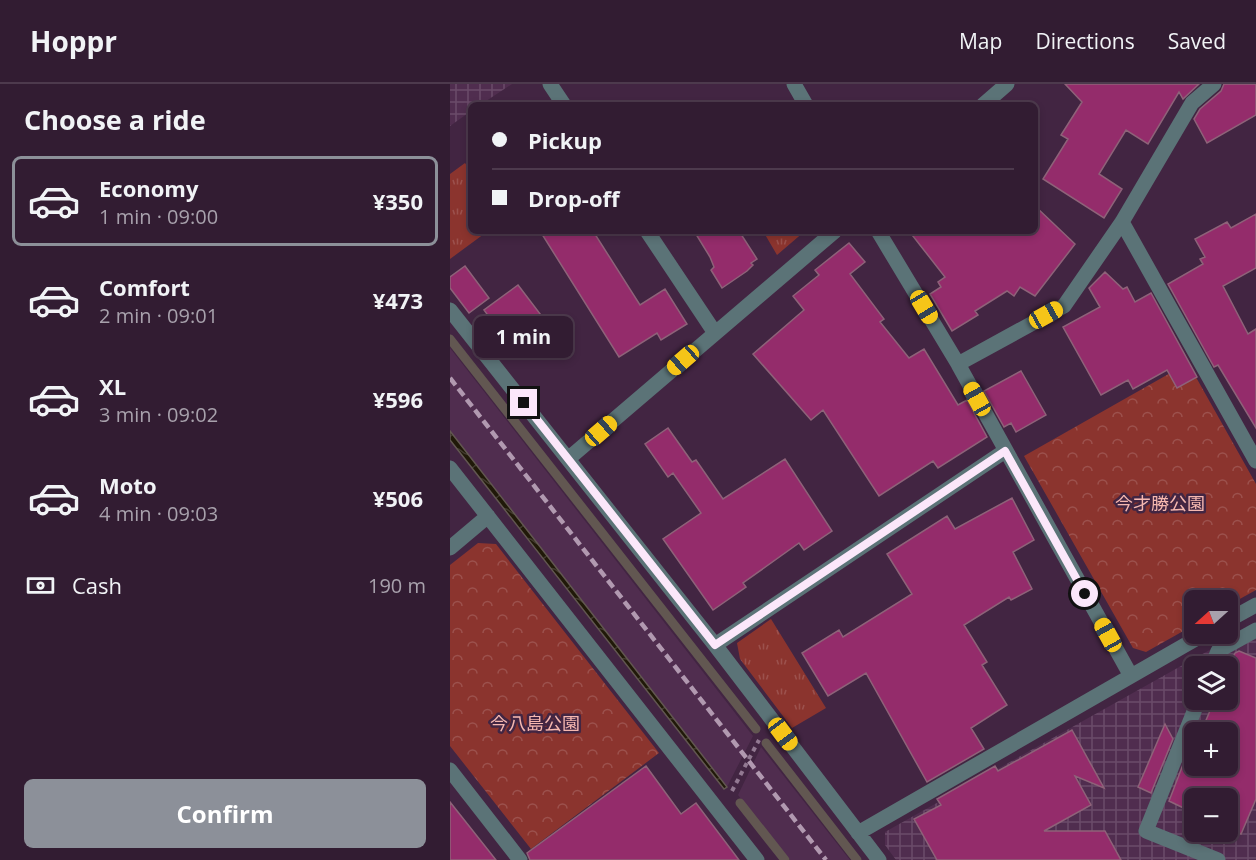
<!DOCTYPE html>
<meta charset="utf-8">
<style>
:root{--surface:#321c32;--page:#3a253a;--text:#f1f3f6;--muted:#a8a1ac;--line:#4d3a4d;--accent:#8c9099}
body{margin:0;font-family:"Open Sans","Noto Sans JP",sans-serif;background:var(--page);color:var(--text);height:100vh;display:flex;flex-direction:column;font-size:22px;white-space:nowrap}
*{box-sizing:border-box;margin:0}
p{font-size:20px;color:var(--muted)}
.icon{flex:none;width:33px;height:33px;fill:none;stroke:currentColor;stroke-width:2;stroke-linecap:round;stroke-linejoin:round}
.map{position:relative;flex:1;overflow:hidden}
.sheet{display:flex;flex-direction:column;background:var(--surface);width:450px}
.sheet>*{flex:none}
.guide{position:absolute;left:18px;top:18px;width:570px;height:132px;border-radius:9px;box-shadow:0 3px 9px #0003,0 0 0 2px var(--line);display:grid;align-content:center;height:132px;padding:0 24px;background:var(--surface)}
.needle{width:39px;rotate:249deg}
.controls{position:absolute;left:734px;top:506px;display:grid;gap:12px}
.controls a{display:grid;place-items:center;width:54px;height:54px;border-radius:9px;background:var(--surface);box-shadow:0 3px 9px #0003,0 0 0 2px var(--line);font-size:30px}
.end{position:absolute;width:27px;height:27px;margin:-14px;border:8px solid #fbe7fa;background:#111;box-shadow:0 0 0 3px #111}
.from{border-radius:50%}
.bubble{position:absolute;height:42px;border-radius:9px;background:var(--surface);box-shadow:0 3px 9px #0003,0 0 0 2px var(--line);font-size:20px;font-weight:700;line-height:42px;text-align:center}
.car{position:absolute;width:18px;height:36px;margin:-18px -9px;border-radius:8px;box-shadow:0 0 4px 2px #0007;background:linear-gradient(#f5c518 24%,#345 0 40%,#f5c518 0 76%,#345 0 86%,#f5c518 0)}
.guide b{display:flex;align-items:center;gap:21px;height:57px;font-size:22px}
.guide b+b{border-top:2px solid var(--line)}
.guide i{width:15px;height:15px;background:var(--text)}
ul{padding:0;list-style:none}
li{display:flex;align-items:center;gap:18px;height:90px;margin:0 12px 9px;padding:0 12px;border:3px solid transparent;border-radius:9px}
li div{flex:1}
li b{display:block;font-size:22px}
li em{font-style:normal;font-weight:700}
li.active{border-color:var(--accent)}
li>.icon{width:54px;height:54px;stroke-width:1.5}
h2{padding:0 24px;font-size:27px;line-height:72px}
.pay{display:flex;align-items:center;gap:15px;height:66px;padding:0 24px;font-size:22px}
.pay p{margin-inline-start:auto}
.primary-button{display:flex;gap:12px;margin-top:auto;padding:12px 24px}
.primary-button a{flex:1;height:69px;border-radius:9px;background:var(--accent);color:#fff;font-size:24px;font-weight:700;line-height:69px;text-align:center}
header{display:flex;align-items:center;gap:36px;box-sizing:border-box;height:84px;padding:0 30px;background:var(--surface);border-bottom:2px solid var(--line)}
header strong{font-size:28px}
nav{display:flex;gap:33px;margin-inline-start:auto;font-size:21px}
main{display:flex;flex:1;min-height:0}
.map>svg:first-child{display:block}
.built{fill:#502d4f}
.industrial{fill:url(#industrial-grid);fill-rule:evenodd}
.grass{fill:url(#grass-tufts)}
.park{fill:url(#park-crowns)}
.water{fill:url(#water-waves);stroke:#625751;stroke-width:1.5}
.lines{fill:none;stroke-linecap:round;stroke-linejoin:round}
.stream{stroke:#625751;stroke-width:9}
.building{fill:#942c6b;stroke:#8e6279;stroke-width:1.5}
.path{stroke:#927992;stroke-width:4;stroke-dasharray:4.5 4.5;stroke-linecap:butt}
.minor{stroke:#5b7377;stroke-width:15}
.rail{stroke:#b199b0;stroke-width:4.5;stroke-dasharray:9 4.5;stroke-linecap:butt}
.route{stroke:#fbe7fa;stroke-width:8}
.labels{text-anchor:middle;stroke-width:5;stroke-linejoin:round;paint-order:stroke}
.park-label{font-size:18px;fill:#f6b8b0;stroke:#422542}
</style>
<header>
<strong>Hoppr</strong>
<nav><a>Map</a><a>Directions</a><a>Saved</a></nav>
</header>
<main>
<section class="sheet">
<h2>Choose a ride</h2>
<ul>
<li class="active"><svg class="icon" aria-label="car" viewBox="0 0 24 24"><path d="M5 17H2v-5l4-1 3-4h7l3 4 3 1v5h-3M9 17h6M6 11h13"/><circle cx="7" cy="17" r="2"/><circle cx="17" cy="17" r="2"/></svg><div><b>Economy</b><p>1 min · 09:00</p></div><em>¥350</em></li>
<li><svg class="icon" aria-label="car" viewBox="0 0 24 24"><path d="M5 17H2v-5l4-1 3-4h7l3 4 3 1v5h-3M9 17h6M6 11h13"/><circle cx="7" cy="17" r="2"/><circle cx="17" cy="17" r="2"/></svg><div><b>Comfort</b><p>2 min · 09:01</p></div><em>¥473</em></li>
<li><svg class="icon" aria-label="car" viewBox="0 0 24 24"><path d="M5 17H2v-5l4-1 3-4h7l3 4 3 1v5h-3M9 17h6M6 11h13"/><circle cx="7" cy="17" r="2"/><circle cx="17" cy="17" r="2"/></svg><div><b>XL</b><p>3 min · 09:02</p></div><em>¥596</em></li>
<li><svg class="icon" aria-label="car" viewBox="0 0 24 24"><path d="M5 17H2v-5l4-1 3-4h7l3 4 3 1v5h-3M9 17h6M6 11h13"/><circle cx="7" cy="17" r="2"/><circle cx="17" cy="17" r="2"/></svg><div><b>Moto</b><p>4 min · 09:03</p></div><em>¥506</em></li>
</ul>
<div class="pay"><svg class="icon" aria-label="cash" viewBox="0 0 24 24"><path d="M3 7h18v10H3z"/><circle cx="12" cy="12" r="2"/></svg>Cash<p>190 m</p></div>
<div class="primary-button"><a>Confirm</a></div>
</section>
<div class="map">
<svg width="806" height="776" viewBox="0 0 806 776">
<defs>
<pattern id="industrial-grid" width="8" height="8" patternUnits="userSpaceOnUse" patternTransform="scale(1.5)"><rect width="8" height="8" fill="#502d4f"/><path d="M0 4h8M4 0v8" fill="none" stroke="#6a4b69"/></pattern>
<pattern id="grass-tufts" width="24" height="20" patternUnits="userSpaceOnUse" patternTransform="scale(1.5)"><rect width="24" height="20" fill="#8b342e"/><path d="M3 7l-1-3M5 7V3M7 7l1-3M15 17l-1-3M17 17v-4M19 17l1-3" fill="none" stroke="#9c514d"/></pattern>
<pattern id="park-crowns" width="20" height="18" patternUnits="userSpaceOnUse" patternTransform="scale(1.5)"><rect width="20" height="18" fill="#8b342e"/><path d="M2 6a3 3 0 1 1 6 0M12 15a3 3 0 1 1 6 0" fill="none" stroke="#9c514d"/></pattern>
<pattern id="water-waves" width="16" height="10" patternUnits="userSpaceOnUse" patternTransform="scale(1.5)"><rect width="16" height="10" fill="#201908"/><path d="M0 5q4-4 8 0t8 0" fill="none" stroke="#413a2d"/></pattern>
</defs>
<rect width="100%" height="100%" fill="#422542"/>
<path class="built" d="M0,264L303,652L277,703L0,347Z
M311,663L400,776H340L288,711Z"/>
<path class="industrial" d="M0,0H62L30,21H21V27L0,42Z
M806,540V776H446L435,761V748ZM744,582H777V615H744ZM744,648H777V681H744ZM744,714H777V747H744Z"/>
<path class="grass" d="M15,79L21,87V147H38L0,175V90Z
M313,147H355L327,171Z
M321,535L376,624L342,644L290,575L287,559Z"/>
<path class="park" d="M738,279L806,400V506L777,522V516H744V541L696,568L683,564L574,372Z
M28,459L46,460L209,669L81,765L0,662V481Z"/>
<path class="water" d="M0,347L277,703L274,705L0,356Z"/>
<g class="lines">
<path class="stream" d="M0,255L306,645
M316,659L407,776
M290,719L335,776"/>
</g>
<path class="building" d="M615,0H749L733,15L729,8L698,60L676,46L649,90L672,105L654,134L593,95L618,55L611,51L632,18Z
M774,0H806V31L757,59L744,35L750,25L771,7Z
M585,122L625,160L585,212L570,203L564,212L557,207L525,227L528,231L502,247L480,210L491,203L488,198L495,193L459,147H585Z
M806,130V184L773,202L798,250L806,245V344L768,281L764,283L718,200L753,180L750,175L755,173L745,155L777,138L781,144Z
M90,147H143L190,221L215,205L237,240L211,256L207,249L169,273Z
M244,147H289L307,175L301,179L303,181L297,187L272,204L261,186L264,183L260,173Z
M399,159L415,178L400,190L434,235L430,238L459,274L474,265L508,321L517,316L537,353L488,384L483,377L429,412L373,326L361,336L303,270L354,226L343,212L369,191L365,186Z
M15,182L39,214L19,229L0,204V193Z
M655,188L673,205L677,203L685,218L701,209L747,293L727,304L717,286L683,305L678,296L651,311L613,243L650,223L639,204Z
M68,201L94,235L67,256L62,250L55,255L34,226Z
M571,287L596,331L566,348L561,339L554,343L534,307Z
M218,344L242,378L246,376L273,415L335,375L382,447L354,466L349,459L293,499L296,503L263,526L213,455L251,429L223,389L218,393L195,360Z
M562,414L584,456L563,468L582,505L561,516L559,513L514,541L537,578L532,581L557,621L521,644L534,665L477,698L416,589L378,612L352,569L389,546L393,553L462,510L437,470L497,432L505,445Z
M789,567L806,574V715L791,750L777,744V714H744V729L719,717L734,678L737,682L744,665V681H777V648H751L765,615H777V587L785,569Z
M715,640L723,655L701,709L688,703Z
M622,646L654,704L625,692L641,721L594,747H655L671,776H487L464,735L491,721L487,715L545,682L548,687Z
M196,682L231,730L246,719L289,776H80L77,769Z
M0,718L46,776H0Z"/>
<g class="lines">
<path class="path" d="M282,707L309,656"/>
<path class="minor" d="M100,0L114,21
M344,0L356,21
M533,21L557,0
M672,138L806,377
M197,147L265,249
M428,147L508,280L681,592
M0,226L265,561L429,776
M508,280L614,222L672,138L742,19L764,0
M118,375L385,147
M0,384L307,776
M0,464L38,432
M777,537L806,521
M265,561L555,367
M762,582L768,567L806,546
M749,615L696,747L768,776
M0,686L70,776
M408,749L756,549"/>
<path class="rail" d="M0,294L376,776"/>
</g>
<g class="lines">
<path class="route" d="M74,319L265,561L555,367L635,510"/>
</g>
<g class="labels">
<g class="park-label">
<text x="710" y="426">今才勝公園</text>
<text x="85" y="646">今八島公園</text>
</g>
</g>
</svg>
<div class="controls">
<a><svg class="needle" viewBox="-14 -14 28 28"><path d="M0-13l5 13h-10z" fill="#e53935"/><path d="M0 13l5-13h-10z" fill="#a8a1ac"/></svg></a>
<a><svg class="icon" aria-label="layers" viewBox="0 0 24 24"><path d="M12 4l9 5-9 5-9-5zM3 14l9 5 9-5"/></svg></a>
<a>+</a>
<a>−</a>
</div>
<i class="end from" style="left:635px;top:510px"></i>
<i class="end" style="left:74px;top:319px"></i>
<div class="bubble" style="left:24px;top:232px;width:99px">1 min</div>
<i class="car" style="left:474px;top:223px;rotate:149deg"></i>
<i class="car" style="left:596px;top:231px;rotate:61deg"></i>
<i class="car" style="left:233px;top:276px;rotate:229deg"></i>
<i class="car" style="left:527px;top:315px;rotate:331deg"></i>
<i class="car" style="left:151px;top:347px;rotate:49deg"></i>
<i class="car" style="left:658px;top:551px;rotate:331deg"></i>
<i class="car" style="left:333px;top:650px;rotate:143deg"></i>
<div class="guide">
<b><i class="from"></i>Pickup</b>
<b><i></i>Drop-off</b>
</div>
</div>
</main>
